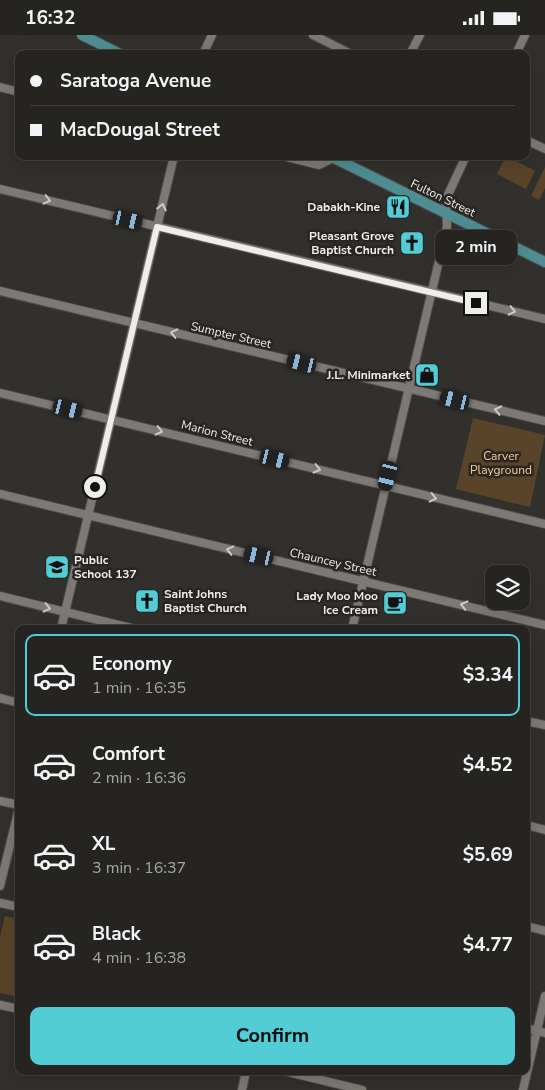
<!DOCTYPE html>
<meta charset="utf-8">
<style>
:root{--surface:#262421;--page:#32302e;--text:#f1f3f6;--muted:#a4a4a5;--line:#42413f;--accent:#52ccd5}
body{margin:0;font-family:"Nunito Sans",sans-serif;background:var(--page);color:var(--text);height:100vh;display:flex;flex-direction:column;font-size:19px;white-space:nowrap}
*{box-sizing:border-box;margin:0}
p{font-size:16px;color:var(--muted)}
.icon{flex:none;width:28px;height:28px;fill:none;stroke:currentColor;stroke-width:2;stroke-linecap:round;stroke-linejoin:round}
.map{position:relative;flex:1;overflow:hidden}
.drawer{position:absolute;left:15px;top:590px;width:515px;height:450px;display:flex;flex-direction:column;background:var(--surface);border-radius:10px;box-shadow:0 5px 20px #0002,0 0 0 1px var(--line)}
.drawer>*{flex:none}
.hud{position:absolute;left:15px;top:15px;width:515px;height:110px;border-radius:10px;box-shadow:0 5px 20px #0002,0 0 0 1px var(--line);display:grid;align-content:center;height:110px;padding:0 15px;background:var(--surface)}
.buttons{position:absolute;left:485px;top:530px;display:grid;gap:10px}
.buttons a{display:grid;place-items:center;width:45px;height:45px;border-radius:10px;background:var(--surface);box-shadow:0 5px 20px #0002,0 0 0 1px var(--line);font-size:25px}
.end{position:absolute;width:22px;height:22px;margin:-11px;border:6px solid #eeedea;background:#111;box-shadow:0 0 0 2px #111}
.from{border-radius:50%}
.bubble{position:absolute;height:35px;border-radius:10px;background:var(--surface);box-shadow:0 5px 20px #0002,0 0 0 1px var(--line);font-size:16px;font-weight:700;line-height:35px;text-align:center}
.car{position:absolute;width:15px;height:30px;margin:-15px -8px;border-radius:6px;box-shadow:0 0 4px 1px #0007;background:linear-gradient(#222 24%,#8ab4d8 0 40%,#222 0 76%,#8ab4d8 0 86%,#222 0)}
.hud b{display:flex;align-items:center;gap:18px;height:48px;font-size:19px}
.hud b+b{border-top:1px solid var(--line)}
.hud i{width:12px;height:12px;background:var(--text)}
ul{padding:9px 0 0;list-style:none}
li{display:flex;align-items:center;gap:15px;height:82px;margin:0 10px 8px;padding:0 5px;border:2px solid transparent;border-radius:10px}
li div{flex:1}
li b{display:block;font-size:19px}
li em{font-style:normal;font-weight:700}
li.current{border-color:var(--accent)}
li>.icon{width:45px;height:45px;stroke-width:1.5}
.primary-button{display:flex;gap:10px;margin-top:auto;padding:10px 15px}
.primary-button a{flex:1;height:58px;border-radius:10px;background:var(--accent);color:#111;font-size:20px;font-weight:700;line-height:58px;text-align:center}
.status{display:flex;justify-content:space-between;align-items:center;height:35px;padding:0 25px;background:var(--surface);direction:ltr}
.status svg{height:14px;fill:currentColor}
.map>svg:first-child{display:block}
.green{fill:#594429}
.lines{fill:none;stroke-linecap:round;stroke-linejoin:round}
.minor-casing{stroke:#4d4b48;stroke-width:10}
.major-casing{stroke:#4d4b48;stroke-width:12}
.minor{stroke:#7d7a76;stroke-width:8}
.major{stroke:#4e8e92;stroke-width:10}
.oneway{stroke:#cccac7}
.route{stroke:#eeedea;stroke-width:6}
.labels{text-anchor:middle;stroke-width:5;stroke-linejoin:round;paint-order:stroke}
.street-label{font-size:12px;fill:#eeedea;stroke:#282622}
.poi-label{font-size:12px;font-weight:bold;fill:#eeedea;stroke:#282622;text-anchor:end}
.park-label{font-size:12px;fill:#facc93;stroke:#282622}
</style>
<div class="status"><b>16:32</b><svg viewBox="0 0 49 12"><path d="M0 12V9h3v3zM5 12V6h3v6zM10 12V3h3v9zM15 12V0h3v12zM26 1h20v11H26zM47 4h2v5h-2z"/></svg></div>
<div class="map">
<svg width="545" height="1055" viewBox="0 0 545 1055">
<rect width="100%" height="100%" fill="#32302c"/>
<path class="green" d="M506,121L535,136L526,154L497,139Z
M545,132V153L539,165L531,161Z
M473,383L545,400L530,472L456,454Z
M5,881L19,884V962L0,958V902Z"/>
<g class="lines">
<defs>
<path id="minor" d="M313,0L351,19
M203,19L212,0
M410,19L420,0
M516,19L525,0
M0,52L19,57
M526,105L545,114
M283,121L319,130L333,123
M0,154L545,284
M0,256L545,386
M0,358L545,489
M0,459L545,590
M0,561L135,594
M61,594L174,121
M352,594L447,192L446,164L466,121
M0,663L19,668
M526,686L545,690
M0,766L19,770
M526,790L545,795
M0,851L19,773
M0,868L19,872
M526,891L545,896
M0,970L19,974
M526,993L545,998
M284,1036L362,1055
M242,1055L246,1036
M523,1055L545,961"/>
<path id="major" d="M82,0L120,19
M330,121L545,227"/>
</defs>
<use href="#minor" class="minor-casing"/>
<use href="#major" class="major-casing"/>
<use href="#minor" class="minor"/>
<use href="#major" class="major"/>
</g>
<defs><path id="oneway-chevron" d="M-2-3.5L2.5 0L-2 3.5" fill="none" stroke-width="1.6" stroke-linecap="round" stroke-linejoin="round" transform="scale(1.25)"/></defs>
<g class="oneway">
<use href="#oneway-chevron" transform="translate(47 165) rotate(14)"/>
<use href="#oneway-chevron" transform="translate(162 172) rotate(-77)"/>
<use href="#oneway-chevron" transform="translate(512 276) rotate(13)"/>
<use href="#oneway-chevron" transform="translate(174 298) rotate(-167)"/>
<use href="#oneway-chevron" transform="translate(498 375) rotate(-167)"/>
<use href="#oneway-chevron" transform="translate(159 396) rotate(14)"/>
<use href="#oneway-chevron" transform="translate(317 434) rotate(14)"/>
<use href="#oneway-chevron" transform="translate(433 463) rotate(13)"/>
<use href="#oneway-chevron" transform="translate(230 515) rotate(-167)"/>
<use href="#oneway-chevron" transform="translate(464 570) rotate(-166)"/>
<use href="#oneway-chevron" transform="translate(47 573) rotate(13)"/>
</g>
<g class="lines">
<path class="route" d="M95,452L157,192L476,268"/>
</g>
<defs>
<symbol id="restaurant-square" viewBox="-11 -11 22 22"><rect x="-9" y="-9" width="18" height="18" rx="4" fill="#52ccd5" stroke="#282622"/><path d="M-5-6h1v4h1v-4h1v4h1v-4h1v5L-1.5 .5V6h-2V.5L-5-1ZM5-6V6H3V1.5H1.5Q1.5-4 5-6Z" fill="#111"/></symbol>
<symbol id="church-square" viewBox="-11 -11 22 22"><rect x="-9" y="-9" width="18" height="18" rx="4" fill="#52ccd5" stroke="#282622"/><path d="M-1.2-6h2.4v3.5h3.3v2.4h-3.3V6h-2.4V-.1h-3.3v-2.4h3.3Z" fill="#111"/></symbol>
<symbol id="shop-square" viewBox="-11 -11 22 22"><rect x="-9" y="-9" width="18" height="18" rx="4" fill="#52ccd5" stroke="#282622"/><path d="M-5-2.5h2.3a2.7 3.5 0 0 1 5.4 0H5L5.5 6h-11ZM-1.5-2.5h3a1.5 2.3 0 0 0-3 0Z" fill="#111"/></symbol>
<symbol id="school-square" viewBox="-11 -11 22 22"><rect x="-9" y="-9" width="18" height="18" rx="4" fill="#52ccd5" stroke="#282622"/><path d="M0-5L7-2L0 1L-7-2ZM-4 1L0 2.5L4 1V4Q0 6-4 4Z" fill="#111"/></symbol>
<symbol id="cafe-square" viewBox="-11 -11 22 22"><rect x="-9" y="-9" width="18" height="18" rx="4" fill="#52ccd5" stroke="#282622"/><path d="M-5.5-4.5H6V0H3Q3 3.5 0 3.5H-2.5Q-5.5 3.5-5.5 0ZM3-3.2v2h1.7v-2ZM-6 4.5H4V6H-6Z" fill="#111"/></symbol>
</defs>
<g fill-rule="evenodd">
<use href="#restaurant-square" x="384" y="158" width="28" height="28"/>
<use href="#church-square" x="398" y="194" width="28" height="28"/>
<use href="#shop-square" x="413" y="326" width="28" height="28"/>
<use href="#school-square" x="43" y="518" width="28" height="28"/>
<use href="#church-square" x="133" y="552" width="28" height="28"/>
<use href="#cafe-square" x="381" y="554" width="28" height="28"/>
</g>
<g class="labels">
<g class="street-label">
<text transform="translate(443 163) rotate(26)" y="4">Fulton Street</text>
<text transform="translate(231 300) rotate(13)" y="4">Sumpter Street</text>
<text transform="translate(217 398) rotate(14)" y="4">Marion Street</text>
<text transform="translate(333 527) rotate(13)" y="4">Chauncey Street</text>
</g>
<g class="poi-label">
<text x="380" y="176">Dabakh-Kine</text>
<text x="394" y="205">Pleasant Grove<tspan x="394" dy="14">Baptist Church</tspan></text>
<text x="410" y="344">J.L. Minimarket</text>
<text x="74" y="529" text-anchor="start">Public<tspan x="74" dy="14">School 137</tspan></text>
<text x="164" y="563" text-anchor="start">Saint Johns<tspan x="164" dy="14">Baptist Church</tspan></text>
<text x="378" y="565">Lady Moo Moo<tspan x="378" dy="14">Ice Cream</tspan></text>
</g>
<g class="park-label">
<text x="501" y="425">Carver<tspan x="501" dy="14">Playground</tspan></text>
</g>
</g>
</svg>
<div class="buttons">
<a><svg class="icon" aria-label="layers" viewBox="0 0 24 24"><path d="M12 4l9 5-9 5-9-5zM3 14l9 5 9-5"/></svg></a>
</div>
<i class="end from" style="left:95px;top:452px"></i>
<i class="end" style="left:476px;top:268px"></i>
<div class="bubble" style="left:435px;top:195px;width:82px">2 min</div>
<i class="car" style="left:128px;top:185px;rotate:103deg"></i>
<i class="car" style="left:302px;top:328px;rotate:284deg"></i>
<i class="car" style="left:455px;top:365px;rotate:284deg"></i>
<i class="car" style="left:68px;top:374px;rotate:104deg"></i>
<i class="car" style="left:275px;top:424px;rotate:104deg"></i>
<i class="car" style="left:388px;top:441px;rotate:194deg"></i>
<i class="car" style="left:259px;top:521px;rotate:283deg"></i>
<div class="hud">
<b><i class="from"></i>Saratoga Avenue</b>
<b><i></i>MacDougal Street</b>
</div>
<section class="drawer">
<ul>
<li class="current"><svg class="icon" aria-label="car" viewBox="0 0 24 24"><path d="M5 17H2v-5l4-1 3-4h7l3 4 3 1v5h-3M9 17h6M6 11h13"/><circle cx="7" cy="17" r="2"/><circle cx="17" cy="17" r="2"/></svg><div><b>Economy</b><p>1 min · 16:35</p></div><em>$3.34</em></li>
<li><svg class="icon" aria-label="car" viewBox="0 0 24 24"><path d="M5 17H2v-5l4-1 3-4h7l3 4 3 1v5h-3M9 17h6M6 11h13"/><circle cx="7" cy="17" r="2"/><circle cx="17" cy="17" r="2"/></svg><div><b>Comfort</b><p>2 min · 16:36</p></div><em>$4.52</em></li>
<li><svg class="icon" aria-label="car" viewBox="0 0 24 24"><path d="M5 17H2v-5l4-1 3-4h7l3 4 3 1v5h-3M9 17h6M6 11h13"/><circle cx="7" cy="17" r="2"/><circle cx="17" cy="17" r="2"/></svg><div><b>XL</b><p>3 min · 16:37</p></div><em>$5.69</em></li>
<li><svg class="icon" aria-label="car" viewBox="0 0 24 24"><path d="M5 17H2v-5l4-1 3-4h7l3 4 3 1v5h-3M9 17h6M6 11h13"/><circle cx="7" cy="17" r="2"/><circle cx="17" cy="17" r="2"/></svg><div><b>Black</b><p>4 min · 16:38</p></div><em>$4.77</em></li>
</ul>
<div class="primary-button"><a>Confirm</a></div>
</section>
</div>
